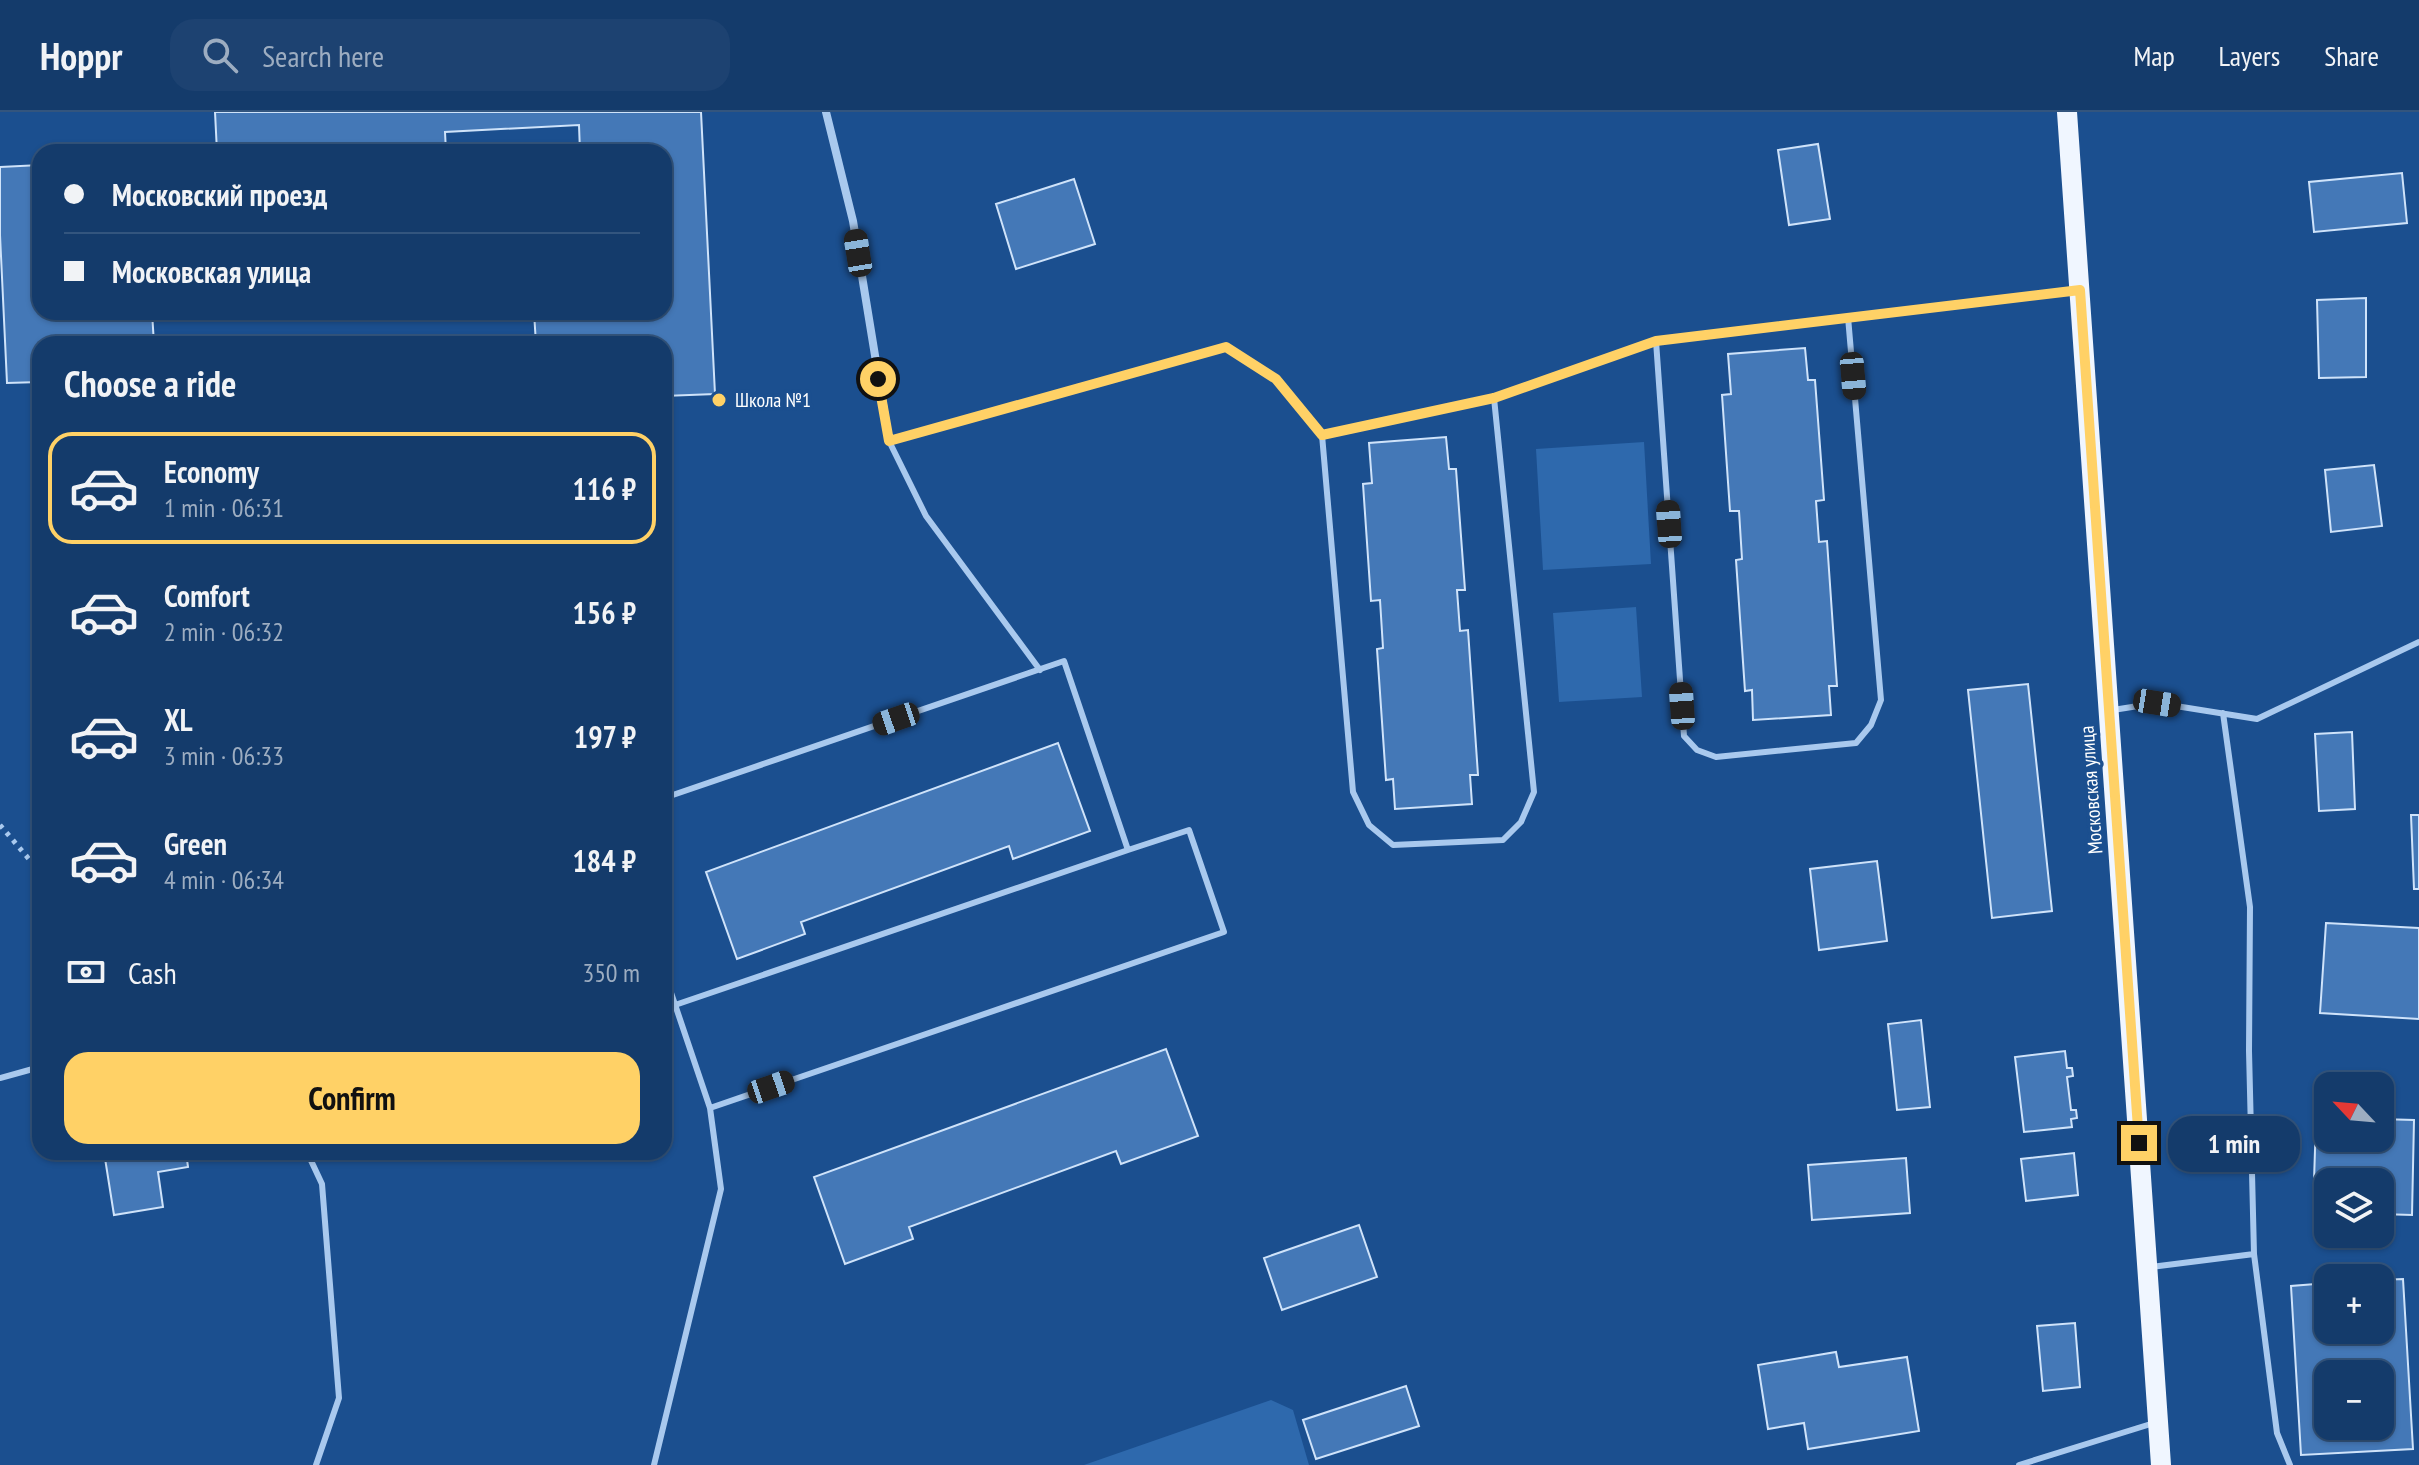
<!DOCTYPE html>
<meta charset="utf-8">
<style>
:root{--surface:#143b6b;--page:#1d4271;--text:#f1f3f6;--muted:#9dadc1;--line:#33557e;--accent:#ffd166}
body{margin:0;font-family:"PT Sans Narrow",sans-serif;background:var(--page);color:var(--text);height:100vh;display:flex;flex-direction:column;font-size:30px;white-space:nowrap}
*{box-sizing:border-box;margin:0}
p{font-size:26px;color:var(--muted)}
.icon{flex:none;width:44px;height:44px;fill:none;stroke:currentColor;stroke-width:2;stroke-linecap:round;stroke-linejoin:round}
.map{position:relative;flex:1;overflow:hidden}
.details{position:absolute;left:32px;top:224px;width:640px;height:824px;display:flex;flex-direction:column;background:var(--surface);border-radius:24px;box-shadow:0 2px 6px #0004,0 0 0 2px var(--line)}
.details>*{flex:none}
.top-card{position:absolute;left:32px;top:32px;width:640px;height:176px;border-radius:24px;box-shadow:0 2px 6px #0004,0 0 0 2px var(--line);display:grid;align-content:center;height:176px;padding:0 32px;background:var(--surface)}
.needle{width:52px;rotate:296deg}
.fabs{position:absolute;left:2314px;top:960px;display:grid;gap:16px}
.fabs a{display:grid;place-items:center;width:80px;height:80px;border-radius:16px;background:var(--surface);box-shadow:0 2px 6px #0004,0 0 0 2px var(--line);font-size:40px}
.end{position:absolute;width:36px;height:36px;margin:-18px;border:10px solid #ffd166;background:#111;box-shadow:0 0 0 4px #111}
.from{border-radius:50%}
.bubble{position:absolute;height:56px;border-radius:24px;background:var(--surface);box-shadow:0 2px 6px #0004,0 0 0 2px var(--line);font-size:26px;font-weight:700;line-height:56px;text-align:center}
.car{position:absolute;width:24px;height:48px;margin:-24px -12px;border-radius:10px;box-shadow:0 0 6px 2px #0007;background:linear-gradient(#222 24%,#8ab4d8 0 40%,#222 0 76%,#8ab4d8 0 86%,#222 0)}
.top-card b{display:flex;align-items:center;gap:28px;height:76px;font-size:30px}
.top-card b+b{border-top:2px solid var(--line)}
.top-card i{width:20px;height:20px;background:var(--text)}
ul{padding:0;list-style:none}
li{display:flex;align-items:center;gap:24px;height:112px;margin:0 16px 12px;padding:0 16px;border:4px solid transparent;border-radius:24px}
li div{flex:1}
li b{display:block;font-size:30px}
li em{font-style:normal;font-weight:700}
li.on{border-color:var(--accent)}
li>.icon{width:72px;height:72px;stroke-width:1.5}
h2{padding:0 32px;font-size:36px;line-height:96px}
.pay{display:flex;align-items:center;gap:20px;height:88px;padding:0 32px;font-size:30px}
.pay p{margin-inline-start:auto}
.primary-button{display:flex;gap:16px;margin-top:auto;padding:16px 32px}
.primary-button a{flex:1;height:92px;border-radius:24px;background:var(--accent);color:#111;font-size:32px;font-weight:700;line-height:92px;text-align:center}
header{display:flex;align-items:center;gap:48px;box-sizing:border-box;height:112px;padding:0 40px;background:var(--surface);border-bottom:2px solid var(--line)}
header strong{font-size:38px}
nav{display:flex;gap:44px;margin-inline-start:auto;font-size:28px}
.search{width:560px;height:72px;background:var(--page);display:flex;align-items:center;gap:20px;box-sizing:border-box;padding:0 28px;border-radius:24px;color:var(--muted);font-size:30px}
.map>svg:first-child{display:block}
.green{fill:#2e69ad}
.building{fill:#4478b7;stroke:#cfe3fa;stroke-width:2;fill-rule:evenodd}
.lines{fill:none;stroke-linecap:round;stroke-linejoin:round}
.path{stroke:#a9c9ee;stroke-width:5;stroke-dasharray:4 6;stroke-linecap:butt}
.lane{stroke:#a9c9ee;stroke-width:6}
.street{stroke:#a9c9ee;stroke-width:8}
.primary{stroke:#f0f6ff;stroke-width:20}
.route{stroke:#ffd166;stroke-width:10}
.poi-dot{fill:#ffd166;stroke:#1b4f8f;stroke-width:3}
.labels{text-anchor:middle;stroke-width:7;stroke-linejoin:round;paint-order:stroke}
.poi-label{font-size:20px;fill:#fff;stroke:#1b4f8f;text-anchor:start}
.street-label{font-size:20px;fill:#fff;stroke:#1b4f8f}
</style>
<header>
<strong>Hoppr</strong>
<div class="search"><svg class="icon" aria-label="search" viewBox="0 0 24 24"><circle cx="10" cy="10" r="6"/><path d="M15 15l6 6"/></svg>Search here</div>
<nav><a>Map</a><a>Layers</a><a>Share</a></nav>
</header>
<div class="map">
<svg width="2419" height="1353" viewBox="0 0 2419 1353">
<rect width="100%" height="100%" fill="#1b4f8f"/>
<path class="green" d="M1644,330L1651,452L1543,458L1536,337Z
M1636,495L1642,585L1559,590L1553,501Z
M1271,1288L1293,1298L1309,1353H1084Z"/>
<path class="building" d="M215,0H701L715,282L664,284V232H536L534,200H664V40H580L579,13L445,20L446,40H217Z
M1818,32L1830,107L1789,113L1778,38Z
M40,53V200H152L154,232H40V270L7,271L0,123V55Z
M2402,61L2407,111L2314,120L2309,70Z
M1074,67L1095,132L1016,157L996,92Z
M2366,186V265L2319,266L2317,188Z
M1805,236L1808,268H1815L1824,388L1816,389L1819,430L1827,429L1837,574H1829L1831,603L1753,608L1752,578L1745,579L1736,448L1742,447L1739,399H1730L1722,283L1731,282L1728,242Z
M1446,325L1449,357H1456L1465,478H1457L1460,519L1468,518L1478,663H1470L1472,692L1395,697L1393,667L1386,668L1377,537L1383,536L1380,488L1371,489L1363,372L1372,371L1369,331Z
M2374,353L2382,414L2331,420L2325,358Z
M2028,572L2052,799L1992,806L1968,578Z
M2352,620L2355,697L2319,699L2315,622Z
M1058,631L1090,719L1013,747L1009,734L801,810L805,822L737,847L706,760Z
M2411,703H2419V777H2414Z
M1877,749L1887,829L1819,838L1810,757Z
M2326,811L2419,816V907L2320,901Z
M1921,908L1930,995L1897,998L1888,912Z
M1166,937L1198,1024L1121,1052L1116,1039L909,1115L913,1127L845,1152L814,1065Z
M2065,939L2067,956H2072L2073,964L2067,965L2071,998H2076L2077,1006L2071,1007L2072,1015L2024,1020L2015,945Z
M2316,1006H2328V1026H2380V1007L2414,1008L2412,1103L2380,1102V1070H2328V1101H2313Z
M104,1040H186L188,1055L158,1060L163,1095L114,1103Z
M2074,1041L2078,1083L2026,1089L2021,1047Z
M1906,1046L1910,1101L1812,1108L1808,1053Z
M1359,1113L1377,1165L1282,1198L1264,1146Z
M2403,1167L2413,1337L2301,1343L2291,1174L2328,1171V1218H2380V1168ZM2328,1262H2380V1314H2328Z
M2075,1211L2080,1275L2043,1279L2037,1214Z
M1836,1240L1839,1255L1907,1245L1919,1319L1808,1337L1804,1311L1768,1317L1758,1253Z
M1406,1274L1419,1314L1316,1347L1303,1308Z"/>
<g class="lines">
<path class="path" d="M0,713L40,760"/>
<path class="lane" d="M1656,229L1684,624L1697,638L1716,645L1856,631L1871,613L1881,588L1848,205
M1322,323L1353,680L1369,713L1393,733L1503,728L1521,710L1534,680L1494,286
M1040,558L926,404L889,329L1226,235L1276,267L1322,323L1494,286L1656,229L2076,178
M2113,598L2157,591L2257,607L2419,530
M2223,601L2250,795L2249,939L2254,1142L2277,1321L2290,1353
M664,686L1064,549L1128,738L675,893
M0,966L40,955
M710,996L1224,820L1189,718L1128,738
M307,1040L322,1072L339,1286L316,1353
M2151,1155L2254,1142
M654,1353L721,1077L710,996L664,860
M2019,1353L2154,1311"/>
<path class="street" d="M826,0L853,109L889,329"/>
<path class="primary" d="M2067,0L2161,1353"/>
</g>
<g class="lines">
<path class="route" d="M878,267L889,329L1226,235L1276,267L1322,323L1494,286L1656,229L2080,178L2139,1031"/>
</g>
<circle class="poi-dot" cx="719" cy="288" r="8"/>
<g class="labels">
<g class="poi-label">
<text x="735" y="295">Школа №1</text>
</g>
<g class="street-label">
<text transform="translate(2091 678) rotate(-94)" y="7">Московская улица</text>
</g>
</g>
</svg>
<div class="fabs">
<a><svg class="needle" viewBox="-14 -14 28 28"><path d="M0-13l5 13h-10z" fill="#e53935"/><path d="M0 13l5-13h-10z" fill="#9dadc1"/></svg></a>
<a><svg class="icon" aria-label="layers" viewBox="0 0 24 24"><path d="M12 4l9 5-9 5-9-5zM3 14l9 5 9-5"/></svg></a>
<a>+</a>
<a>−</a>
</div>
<i class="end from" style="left:878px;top:267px"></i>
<i class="end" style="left:2139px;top:1031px"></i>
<div class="bubble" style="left:2168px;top:1004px;width:132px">1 min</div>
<i class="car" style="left:858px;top:141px;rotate:351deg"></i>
<i class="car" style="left:1853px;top:264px;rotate:175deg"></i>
<i class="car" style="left:1669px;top:412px;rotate:356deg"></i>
<i class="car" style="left:2157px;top:591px;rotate:99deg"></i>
<i class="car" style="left:1682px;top:594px;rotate:356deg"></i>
<i class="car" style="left:896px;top:607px;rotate:251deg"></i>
<i class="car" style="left:771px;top:975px;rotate:71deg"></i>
<div class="top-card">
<b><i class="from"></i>Московский проезд</b>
<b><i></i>Московская улица</b>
</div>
<section class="details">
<h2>Choose a ride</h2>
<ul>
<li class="on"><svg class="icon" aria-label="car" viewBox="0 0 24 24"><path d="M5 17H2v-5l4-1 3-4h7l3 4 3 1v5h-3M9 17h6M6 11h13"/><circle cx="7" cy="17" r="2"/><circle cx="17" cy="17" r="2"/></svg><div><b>Economy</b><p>1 min · 06:31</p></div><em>116 ₽</em></li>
<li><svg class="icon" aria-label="car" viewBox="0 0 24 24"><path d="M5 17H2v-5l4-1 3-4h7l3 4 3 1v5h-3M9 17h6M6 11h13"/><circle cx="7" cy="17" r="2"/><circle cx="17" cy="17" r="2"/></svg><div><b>Comfort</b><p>2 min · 06:32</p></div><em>156 ₽</em></li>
<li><svg class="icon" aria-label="car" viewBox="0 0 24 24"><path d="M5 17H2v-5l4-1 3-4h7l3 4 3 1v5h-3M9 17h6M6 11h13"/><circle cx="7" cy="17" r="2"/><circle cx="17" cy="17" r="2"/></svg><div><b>XL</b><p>3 min · 06:33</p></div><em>197 ₽</em></li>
<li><svg class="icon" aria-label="car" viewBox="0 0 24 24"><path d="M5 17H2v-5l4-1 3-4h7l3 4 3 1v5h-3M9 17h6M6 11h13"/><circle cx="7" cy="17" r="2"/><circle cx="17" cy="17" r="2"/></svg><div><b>Green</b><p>4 min · 06:34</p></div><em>184 ₽</em></li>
</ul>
<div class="pay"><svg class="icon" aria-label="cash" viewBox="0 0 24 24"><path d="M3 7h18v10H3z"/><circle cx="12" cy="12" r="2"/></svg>Cash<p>350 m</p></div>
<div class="primary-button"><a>Confirm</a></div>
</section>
</div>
